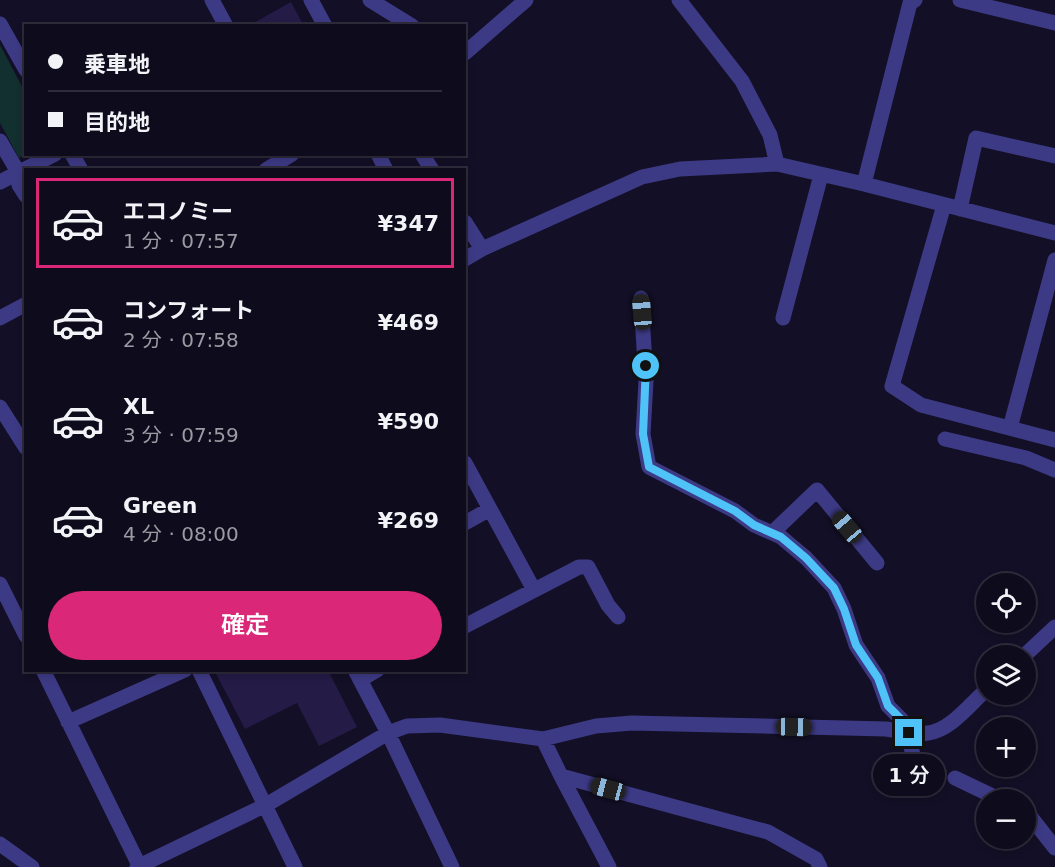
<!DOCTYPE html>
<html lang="ja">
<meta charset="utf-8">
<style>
:root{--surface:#0e0b1c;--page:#171425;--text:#f1f3f6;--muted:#9b9ba3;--line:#2e2b3b;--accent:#db2777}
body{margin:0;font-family:"DejaVu Sans","Noto Sans JP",sans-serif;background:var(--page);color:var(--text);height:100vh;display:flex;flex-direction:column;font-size:22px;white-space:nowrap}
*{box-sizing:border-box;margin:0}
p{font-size:20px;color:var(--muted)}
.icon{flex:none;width:33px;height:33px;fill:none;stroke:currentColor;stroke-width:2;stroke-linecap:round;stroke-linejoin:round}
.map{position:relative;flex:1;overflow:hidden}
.side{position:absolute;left:24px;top:168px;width:442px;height:504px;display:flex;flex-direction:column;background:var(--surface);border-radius:0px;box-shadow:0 3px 9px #0003,0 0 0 2px var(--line)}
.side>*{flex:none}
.top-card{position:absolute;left:24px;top:24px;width:442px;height:132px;border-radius:0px;box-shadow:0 3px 9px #0003,0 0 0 2px var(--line);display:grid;align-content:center;height:132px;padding:0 24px;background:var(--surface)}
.tools{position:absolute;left:976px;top:573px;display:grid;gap:12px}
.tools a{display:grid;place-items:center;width:60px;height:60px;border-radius:50%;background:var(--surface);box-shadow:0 3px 9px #0003,0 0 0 2px var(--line);font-size:30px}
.end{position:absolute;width:27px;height:27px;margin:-14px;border:8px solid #4fc3f7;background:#111;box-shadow:0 0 0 3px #111}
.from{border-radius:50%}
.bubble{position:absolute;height:42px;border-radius:21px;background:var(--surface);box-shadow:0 3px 9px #0003,0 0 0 2px var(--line);font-size:20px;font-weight:600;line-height:42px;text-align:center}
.car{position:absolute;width:18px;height:36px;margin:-18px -9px;border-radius:8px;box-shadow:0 0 4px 2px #0007;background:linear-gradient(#222 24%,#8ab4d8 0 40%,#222 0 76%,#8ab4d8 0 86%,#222 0)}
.top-card b{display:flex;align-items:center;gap:21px;height:57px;font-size:22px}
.top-card b+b{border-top:2px solid var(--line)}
.top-card i{width:15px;height:15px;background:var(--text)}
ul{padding:10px 0 0;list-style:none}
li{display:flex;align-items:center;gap:18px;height:90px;margin:0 12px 9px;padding:0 12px;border:3px solid transparent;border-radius:0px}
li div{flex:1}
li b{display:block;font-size:22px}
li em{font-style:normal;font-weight:600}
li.current{border-color:var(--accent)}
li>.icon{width:54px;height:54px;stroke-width:1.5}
.action{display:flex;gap:12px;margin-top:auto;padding:12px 24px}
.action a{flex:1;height:69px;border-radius:36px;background:var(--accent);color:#fff;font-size:24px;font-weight:600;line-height:69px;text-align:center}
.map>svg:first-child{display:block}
.green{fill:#12302f}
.building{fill:#241b47}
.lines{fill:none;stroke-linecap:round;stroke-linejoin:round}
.minor{stroke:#3d3a85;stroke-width:15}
.route{stroke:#4fc3f7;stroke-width:8}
</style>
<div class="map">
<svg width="1055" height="867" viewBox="0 0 1055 867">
<rect width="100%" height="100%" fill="#130f26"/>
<path class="green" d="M0,45L25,92V154L19,158L0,123Z"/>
<path class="building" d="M291,2L304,26H248Z
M214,670H328L357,727L319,746L297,703L245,729Z"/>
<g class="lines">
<path class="minor" d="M212,0L226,26
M311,0L325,26
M370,0L412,26
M679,0L742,81L770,135L777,164
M960,0L1055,23
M0,24L26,70
M465,53L526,0
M0,141L18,172L19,185L26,196
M72,154L81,170
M378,154L386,170
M422,154L432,170
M266,170L292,154
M0,182L55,154
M864,184L910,3L915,0
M944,205L892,386L921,405L1055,440
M960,209L976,138L1055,156
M465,222L482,249L642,177L680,169L777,164L864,184L1055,233
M465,259L482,249
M641,298L646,381L643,434L649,467L735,511L754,525L781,537L806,558L834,588L844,609L856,645L878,678L888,706L905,723L913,755
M0,318L26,304
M783,318L821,175
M0,407L26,448
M1010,428L1055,260
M945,439L1026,458L1055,470
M465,463L534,590
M465,523L490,509
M772,533L817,490L877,563
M0,584L26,636
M465,626L579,567H588L608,605L618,617
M1024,656L1055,627
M43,670L140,867
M199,670L295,867
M355,670L388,733L452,867
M360,680L377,670
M68,722L185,670
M543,739L561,776L768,832L816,859L820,867
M561,776L609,867
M955,778L1001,800
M1026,811L1055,848
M0,844L32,867
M137,867L266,805L388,733L407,726L440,725L543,739L596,726L632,723L886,729C899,731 914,735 928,733C951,730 970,704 987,689"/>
</g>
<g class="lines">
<path class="route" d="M646,366L643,434L649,467L735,511L754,525L781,537L806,558L834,588L844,609L856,645L878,678L888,706L905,723L909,733"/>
</g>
</svg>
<div class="tools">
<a><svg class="icon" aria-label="locate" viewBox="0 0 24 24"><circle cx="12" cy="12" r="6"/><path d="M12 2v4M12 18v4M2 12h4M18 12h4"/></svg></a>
<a><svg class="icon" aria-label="layers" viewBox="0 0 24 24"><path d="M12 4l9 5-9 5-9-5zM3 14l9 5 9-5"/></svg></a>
<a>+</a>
<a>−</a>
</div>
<i class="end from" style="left:646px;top:366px"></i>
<i class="end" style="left:909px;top:733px"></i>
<div class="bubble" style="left:873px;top:754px;width:72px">1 分</div>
<i class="car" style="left:642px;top:312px;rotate:355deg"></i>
<i class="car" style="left:847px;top:527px;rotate:320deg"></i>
<i class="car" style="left:794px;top:727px;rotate:91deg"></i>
<i class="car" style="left:608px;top:789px;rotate:285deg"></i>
<div class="top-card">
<b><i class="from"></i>乗車地</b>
<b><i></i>目的地</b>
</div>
<section class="side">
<ul>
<li class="current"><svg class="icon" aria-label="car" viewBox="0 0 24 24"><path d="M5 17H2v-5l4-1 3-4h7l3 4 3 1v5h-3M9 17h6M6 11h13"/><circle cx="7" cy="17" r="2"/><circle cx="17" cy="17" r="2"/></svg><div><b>エコノミー</b><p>1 分 · 07:57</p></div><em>¥347</em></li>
<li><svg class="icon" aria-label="car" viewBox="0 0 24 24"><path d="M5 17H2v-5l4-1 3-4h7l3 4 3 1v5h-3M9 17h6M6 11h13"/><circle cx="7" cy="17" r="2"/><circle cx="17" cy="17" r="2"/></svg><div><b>コンフォート</b><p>2 分 · 07:58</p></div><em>¥469</em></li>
<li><svg class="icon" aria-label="car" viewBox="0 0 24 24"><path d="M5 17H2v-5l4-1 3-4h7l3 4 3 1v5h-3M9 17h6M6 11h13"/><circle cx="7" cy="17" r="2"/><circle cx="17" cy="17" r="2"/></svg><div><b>XL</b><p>3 分 · 07:59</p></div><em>¥590</em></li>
<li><svg class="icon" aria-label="car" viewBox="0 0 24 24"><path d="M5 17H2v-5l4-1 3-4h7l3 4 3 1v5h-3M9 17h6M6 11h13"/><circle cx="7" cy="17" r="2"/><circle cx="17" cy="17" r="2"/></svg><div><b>Green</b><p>4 分 · 08:00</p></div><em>¥269</em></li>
</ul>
<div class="action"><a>確定</a></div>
</section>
</div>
